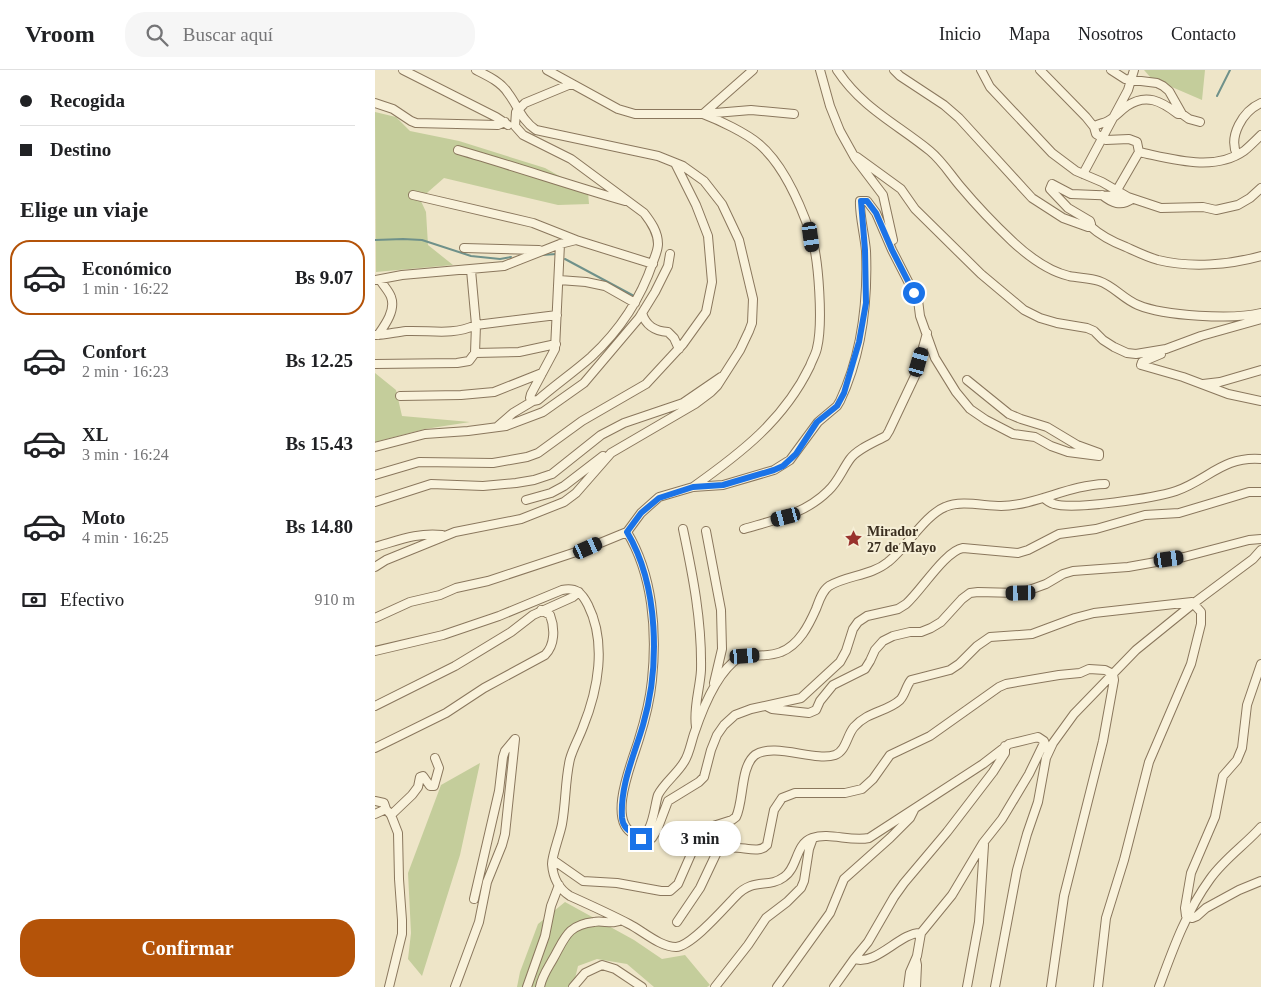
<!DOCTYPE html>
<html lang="es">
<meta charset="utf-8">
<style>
:root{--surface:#fff;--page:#f6f6f6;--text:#202124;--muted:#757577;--line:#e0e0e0;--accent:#b45309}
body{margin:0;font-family:Georgia,serif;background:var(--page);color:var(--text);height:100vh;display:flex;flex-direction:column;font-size:19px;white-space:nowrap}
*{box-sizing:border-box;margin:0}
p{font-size:16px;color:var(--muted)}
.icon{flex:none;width:28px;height:28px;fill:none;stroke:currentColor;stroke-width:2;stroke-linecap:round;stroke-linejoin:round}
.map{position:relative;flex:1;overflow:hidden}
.details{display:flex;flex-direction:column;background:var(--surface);width:375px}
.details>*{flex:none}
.banner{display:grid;align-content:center;height:110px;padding:0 20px;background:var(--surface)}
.end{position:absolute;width:22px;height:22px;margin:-11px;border:6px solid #1a73e8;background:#fff;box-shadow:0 0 0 2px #fff}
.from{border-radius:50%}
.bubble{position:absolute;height:35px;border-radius:18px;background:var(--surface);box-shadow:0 1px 4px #0004;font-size:16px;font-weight:700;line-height:35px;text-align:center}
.car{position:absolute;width:15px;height:30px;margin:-15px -8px;border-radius:6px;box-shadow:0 0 4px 1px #0007;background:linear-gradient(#222 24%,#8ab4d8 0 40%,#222 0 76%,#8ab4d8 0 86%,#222 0)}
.banner b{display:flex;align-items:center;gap:18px;height:48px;font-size:19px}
.banner b+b{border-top:1px solid var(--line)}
.banner i{width:12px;height:12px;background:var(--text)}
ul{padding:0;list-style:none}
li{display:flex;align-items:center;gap:15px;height:75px;margin:0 10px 8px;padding:0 10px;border:2px solid transparent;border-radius:20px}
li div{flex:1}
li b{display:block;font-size:19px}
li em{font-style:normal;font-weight:700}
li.selected{border-color:var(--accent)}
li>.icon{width:45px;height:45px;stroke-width:1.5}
h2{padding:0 20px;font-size:22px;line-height:60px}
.pay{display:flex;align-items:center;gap:12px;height:55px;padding:0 20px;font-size:19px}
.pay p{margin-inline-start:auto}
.cta{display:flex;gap:10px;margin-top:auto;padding:10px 20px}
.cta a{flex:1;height:58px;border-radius:20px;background:var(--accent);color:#fff;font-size:20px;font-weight:700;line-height:58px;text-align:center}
header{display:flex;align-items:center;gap:30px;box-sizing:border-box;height:70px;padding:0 25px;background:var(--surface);border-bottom:1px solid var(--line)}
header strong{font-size:24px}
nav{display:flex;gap:28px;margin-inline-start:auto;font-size:18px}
.search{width:350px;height:45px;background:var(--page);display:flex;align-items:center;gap:12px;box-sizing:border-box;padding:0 18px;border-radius:20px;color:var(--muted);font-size:19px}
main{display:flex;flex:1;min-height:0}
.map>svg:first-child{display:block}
.green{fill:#c4cd9b}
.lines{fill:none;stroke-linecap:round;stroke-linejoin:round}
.stream{stroke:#6f918a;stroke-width:2}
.street-casing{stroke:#8a775d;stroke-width:10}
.street{stroke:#f9f2db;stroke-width:8}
.route{stroke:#1a73e8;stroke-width:6}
.labels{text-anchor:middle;stroke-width:4;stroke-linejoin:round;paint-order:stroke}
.poi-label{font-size:14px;font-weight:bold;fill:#3b2f20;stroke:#f6efd7;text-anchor:start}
</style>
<header>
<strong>Vroom</strong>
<div class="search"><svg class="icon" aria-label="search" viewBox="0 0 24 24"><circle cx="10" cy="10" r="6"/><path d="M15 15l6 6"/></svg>Buscar aquí</div>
<nav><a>Inicio</a><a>Mapa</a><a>Nosotros</a><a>Contacto</a></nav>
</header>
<main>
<section class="details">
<div class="banner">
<b><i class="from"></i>Recogida</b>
<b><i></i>Destino</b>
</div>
<h2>Elige un viaje</h2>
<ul>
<li class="selected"><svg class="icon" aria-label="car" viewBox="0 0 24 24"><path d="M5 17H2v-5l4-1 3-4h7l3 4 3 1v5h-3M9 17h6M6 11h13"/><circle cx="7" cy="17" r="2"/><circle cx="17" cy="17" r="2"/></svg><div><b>Económico</b><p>1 min · 16:22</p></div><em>Bs 9.07</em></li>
<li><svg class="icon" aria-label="car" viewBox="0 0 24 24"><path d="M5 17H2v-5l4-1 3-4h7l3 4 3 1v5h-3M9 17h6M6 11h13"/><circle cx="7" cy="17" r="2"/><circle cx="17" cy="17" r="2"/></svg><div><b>Confort</b><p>2 min · 16:23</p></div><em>Bs 12.25</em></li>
<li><svg class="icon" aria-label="car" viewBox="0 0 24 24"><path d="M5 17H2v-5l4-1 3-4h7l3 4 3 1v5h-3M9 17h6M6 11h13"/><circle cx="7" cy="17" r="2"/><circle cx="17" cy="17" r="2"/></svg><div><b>XL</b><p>3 min · 16:24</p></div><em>Bs 15.43</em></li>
<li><svg class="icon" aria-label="car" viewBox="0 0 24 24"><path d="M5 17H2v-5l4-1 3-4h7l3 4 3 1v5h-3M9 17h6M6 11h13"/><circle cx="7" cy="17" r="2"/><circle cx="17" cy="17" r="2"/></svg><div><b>Moto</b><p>4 min · 16:25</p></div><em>Bs 14.80</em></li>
</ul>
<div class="pay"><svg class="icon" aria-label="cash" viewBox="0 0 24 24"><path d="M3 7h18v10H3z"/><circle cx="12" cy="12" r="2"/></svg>Efectivo<p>910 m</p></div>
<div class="cta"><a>Confirmar</a></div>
</section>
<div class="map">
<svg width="886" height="917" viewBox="0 0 886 917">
<rect width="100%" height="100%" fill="#eee5c8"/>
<path class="green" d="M769,0H830L827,30L776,8Z
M0,42L21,47L35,61L84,71L170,98L213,122L214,134L183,135L69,108L45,129L51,142L53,175L78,195L1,202Z
M0,303L21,320L27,346L95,352L50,359L0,372Z
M105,693L85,785L47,906L33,889L36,863L33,803L66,715Z
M190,832L259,870L287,889L310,885L335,915L332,917H279L252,894L222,889L203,896L198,917H142L145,902L163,854Z"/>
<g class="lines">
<path class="stream" d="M842,26L855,0
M0,170L28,169L47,170L96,186L125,189L136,187
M166,185L182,184
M190,189L259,226"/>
<defs>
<path id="street" d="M28,0L121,47L133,55
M172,0L243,39L260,44H328L376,40L419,44
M445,0L455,36L465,61L480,88L508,125L518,170
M462,0C487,38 522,54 555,81C567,91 575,104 585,116C601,135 619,154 637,171C653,186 673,201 694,206C704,208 715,208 724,211C739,216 748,229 763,235C789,246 858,250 886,243
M519,0L525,6L569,35L584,48L657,128L688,148L713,157L716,154L715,151L693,138L675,119L677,114L696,124L745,126L749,125
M606,0L615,17L677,83L701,101L727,112L753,127L786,138L828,137L841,140L863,135L875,128L886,118
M665,0L711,47L719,57L721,64L731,70L754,69L762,72L764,82L742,120
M736,0L750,9L782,13L788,16L794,21L807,44L814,49L825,52
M0,33L18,39L36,51L41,53L123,55L130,52
M719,57C723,53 728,54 733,51C740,47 745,41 752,36C771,23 786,31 803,44H806
M83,80C139,96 194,115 250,131
M764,82C798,89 839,102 869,81C875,76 881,70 886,65
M862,85C853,66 868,41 886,33
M482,87L526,119L540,139L606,204L649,240L665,248L682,253L712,258L719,261L728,270L739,277L752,283L761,284L791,279L826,266L886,249
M708,104L753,20L759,0
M38,125L158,153L201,170
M727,125C737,133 746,137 757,129
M715,156C726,166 738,172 751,177C762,182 772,187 783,190C816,198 854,195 886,186
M185,174L180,279L156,324L155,328L158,331L163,330C180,315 199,302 216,287C244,261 266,228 278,192C280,186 283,180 283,174C283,162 276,152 269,143L196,89L148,65L140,56L141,42L150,33L196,14
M89,178L164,180
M96,200L101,255L100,283
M0,210L27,205L129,196L185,174L201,170L278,194
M184,210L211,212L230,216L260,233
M542,222L545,246L560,288L581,322L595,339L611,350L638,364L660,367L676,376L693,382L724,386V383L702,375L672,357L646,349L634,344L592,310
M267,243C271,256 280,261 293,262L299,268L304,279
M0,265C10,265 21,262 31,261C57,260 76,266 101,255L182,245
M3,265C10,255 21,240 16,227C14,221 8,215 5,210
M786,284L767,292L766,295L808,307L853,324L886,331
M0,294L82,293L94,291L100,283L144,282L181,274
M828,314L845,312L886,300
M25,326L86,325L119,322L167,303
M123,356L138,343L158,331
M0,377L50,364L93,361L131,356L168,342L209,313L264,248L280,222L293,196L295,184
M0,405L44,392L118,393L152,387L163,383L207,351L271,314L308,274L331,242L337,212L333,166L321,135L300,93
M318,417C366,383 409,350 435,296C437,290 441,284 442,278C448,254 444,189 436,165C426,136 409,95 384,74C371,63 344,50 328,44L378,0
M669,428C672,431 675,433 679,434C699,440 780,428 801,421C833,410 848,386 886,389
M151,430L176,423L189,416L228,386
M0,432L56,414L108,416L141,413L159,410L177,404L226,365L249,353L308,333L346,307
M308,459C318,506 327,552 326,600C325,619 318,638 321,657
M369,459C399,450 430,444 453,421C463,412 467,400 475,389C482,379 500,372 511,366L514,361L540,306L552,263
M331,461L346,540L347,579L339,613
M252,462C278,505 282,561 277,610C275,630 270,650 264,669C258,690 231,751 259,764C278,773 279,736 283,725C289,713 302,704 309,692C314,685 316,673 319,664C327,640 342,601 365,587C378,585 394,587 406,582C424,575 434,555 441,539C444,531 447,521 454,516C472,505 496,506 513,492C531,478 550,445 570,437C586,430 609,436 626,436C662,435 694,415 730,414
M0,477C22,471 43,462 67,465
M0,497L11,490L80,462L146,449L189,432L201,423L236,383L320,334L336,322L342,316L365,280L374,261L377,253L378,229L364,170L347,134L329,111L308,96L283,86L161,60C147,51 143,36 133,23C126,12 113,6 101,0
M0,548L35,532L65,525L81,518L113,511L213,478L252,462L266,443L284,427L318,417L348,415L399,400L415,390L443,352L462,336L465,331C487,284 493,232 491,181C490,167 484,143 485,131H492L501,143L517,180L540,225L542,226
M0,581L68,565L124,546L187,520C201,517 207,523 213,535C232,573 223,620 208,657C204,668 198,678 195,689C190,710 191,732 187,754C185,765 177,785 177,794C178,808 184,819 195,826C215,835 235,844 254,854C268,861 285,877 301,877C317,876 350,837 361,826C379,807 393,819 409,807C423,798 420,774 437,768C455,762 475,772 494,768L608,694L634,674L663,667L669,671L673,681
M886,594L872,635L867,678L862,690L848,706L840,747L816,803L810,838L811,846L817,848L822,846L831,838L864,820L886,811
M0,636L80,596L136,562L158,545L198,527L204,522
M393,637L397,639L434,643L441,640L445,631L458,615L490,599L495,591L500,580L508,571L518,566L535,562H546L556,558L566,552L587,529L595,523L603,522L646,523L671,514L688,504L698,501L753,497L809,487L874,470L886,469
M0,678L71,643L109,618L170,585C180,575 180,558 175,545L166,540
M0,731L9,733L11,739L0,744
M11,739L16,745L23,763L24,809L27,850V864L14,917
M16,745L37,725L43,717L45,707L48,706L55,716H59L64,698L60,688
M263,766L268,770L277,768L282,760L293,731L324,712L329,707L336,680L342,665L349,655L360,645L376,639L426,628L465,592L471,581L478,559L483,552L492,546L523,539L531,534C546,521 570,481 588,478L643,483L653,480L684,464L721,459L770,445L804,443L874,422H886
M178,790L208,811L242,813L286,821H295L303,814L324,766L335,757L357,750L361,747C369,731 365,697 380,685C399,672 440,692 460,685C471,681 472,665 479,657C493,641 512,642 525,630C530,625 531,616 536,610L575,600L584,594L602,576L615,567L657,564L700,548L719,543L817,532L826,542V554L816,594L774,692L749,790L731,848L723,917
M302,852L325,818L342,782C358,770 382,787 392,775L399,740L407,728L420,723H470L487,719L498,709L515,685L555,666L624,617L631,614L684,605L705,603L714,599L730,600L738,604
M479,889C502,896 525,862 546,863
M541,890L542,895L541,917
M80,917L104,852L112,812L127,775L130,764L140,669L130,681L128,687L124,721L99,829
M152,917L170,866L176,836L184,815
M165,917C167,906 173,898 178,889C190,868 192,855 219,852C227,850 239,855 246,850
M198,917L210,903L227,895L240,899L267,917
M340,917L373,875L391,848L412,832L426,818L429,811L434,779L438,768
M402,917L455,843L469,809L515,768L535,748L539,740
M459,917L479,889L493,872L519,827L529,813L572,762L618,702L630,683V676
M533,917L535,902L542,886L546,863L577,825L608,773L627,749L654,704L669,673
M592,917L604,852L609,775
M620,917L642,800L652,764L663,732L671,688L678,673L699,644L761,580L819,533L878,489L886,480
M676,917L689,826L728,671L739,610L738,604
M784,917C798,879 811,842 835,809C849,789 870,775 886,757"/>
</defs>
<use href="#street" class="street-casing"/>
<use href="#street" class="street"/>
</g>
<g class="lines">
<path class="route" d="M266,769C258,762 248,760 247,748C245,715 259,686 268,655C285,597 284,516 252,462L266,443L284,428L318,417L348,415L399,400L408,396L421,384L442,352L462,336L469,323L484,272L491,233L490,180L486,131H492L501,143L517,180L539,223"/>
</g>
<defs>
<symbol id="sight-bare" viewBox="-9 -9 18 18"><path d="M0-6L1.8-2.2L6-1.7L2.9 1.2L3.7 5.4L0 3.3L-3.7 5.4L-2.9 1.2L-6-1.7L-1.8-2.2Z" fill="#99322d" stroke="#f6efd7" stroke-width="2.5" paint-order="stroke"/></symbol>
</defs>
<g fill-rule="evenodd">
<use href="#sight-bare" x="466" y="456" width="25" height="25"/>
</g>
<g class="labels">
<g class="poi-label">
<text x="492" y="466">Mirador<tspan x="492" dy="16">27 de Mayo</tspan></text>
</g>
</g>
</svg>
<i class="end from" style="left:539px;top:223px"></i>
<i class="end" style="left:266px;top:769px"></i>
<div class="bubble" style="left:284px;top:751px;width:82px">3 min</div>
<i class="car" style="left:436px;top:167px;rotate:172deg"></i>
<i class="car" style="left:544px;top:292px;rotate:16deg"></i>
<i class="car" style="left:411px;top:447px;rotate:255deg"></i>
<i class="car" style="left:213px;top:478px;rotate:66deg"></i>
<i class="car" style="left:794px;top:489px;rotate:82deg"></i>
<i class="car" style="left:646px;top:523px;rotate:269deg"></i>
<i class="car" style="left:370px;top:586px;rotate:86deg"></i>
</div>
</main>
